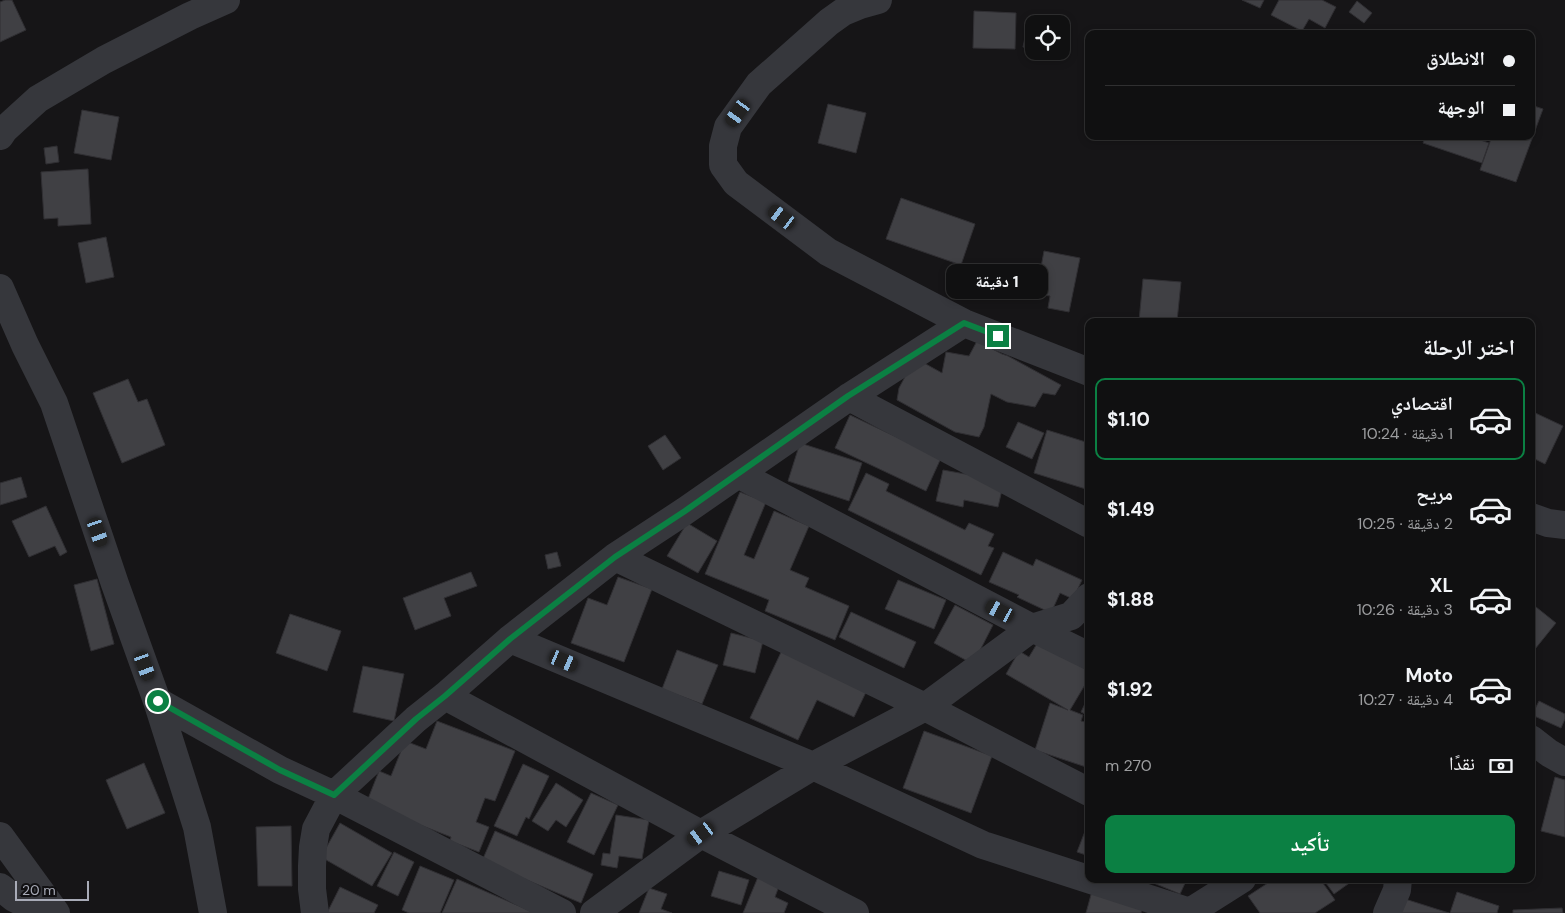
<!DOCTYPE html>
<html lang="ar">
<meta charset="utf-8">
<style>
:root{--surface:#101011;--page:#19191a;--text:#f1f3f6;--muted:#9c9d9f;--line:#303031;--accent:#0b8043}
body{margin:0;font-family:"DM Sans","Noto Naskh Arabic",sans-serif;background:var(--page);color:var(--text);direction:rtl;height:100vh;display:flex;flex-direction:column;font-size:19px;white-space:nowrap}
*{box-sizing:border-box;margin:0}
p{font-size:16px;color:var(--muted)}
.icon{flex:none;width:28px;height:28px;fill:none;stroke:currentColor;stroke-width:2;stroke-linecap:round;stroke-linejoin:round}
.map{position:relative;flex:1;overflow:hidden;direction:ltr}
.sheet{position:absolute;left:1085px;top:318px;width:450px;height:565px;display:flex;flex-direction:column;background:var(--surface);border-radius:10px;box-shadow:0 2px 8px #0003,0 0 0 1px var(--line);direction:rtl}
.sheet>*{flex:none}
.top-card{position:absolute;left:1085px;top:30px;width:450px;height:110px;border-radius:10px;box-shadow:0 2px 8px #0003,0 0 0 1px var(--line);direction:rtl;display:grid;align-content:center;height:110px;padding:0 20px;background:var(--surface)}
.controls{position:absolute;left:1025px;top:15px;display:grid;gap:10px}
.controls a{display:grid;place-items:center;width:45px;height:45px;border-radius:10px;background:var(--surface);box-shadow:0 2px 8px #0003,0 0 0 1px var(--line);font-size:25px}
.scale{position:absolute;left:15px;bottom:12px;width:74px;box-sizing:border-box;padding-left:5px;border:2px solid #a8abb7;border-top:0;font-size:14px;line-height:18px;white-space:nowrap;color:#a8abb7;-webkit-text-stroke:4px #111012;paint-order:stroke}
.end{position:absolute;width:22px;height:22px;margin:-11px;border:6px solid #0b8043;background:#fff;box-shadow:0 0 0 2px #fff}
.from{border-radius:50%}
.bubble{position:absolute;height:35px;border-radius:10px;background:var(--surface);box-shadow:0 2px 8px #0003,0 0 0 1px var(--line);font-size:16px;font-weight:700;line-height:35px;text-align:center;direction:rtl}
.car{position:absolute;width:15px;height:30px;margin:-15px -8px;border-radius:6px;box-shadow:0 0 4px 1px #0007;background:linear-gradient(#222 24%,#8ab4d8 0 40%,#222 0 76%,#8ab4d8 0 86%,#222 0)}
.top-card b{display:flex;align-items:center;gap:18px;height:48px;font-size:19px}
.top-card b+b{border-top:1px solid var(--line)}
.top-card i{width:12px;height:12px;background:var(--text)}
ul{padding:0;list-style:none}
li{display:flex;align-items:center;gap:15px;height:82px;margin:0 10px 8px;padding:0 10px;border:2px solid transparent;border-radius:10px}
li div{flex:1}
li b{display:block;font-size:19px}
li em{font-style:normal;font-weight:700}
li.current{border-color:var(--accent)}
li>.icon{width:45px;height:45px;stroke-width:1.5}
h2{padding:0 20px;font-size:22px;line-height:60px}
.pay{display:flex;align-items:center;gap:12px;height:55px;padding:0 20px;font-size:19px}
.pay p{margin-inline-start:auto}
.button{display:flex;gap:10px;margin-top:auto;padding:10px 20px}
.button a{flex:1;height:58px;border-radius:10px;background:var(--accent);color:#fff;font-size:20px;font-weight:700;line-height:58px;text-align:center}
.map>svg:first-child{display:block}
.building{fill:#404044;stroke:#302f33}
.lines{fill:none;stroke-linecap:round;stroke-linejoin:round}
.street{stroke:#36373c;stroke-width:28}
.route{stroke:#0b8043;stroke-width:6}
</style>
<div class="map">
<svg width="1565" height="913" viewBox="0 0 1565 913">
<rect width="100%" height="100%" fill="#161517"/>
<path class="building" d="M5,0H12L26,30L0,42V2Z
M1242,0H1264L1260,8Z
M1279,0H1322L1336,7L1325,28L1309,19L1302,31L1271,15Z
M1357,1L1372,13L1364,23L1349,12Z
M974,11L1016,13L1015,49L973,48Z
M1027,28L1034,30V49L1023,47Z
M828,104L866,113L856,153L818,143Z
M1531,105L1543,109L1516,182L1480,170L1492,136H1531Z
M82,110L119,117L111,160L74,153Z
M1426,136H1469L1489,143L1482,163L1423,143Z
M57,146L59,162L46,164L44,148Z
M88,169L91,224L58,226V218L44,219L41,172Z
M901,198L975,224L961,265L886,239Z
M106,237L114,277L86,283L78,243Z
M1044,251L1080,258L1069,312L1048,308L1050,296L1036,294Z
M1143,279L1181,282L1177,321H1139Z
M977,341L1002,354L1008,356L1061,385L1055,395L1043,393L1035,407L1007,402L991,394L984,427L979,437L955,432L897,400L899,388L915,358L942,373L946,352L969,356Z
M128,379L138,402L147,399L165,445L122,463L93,393Z
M1531,411L1563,426L1545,464L1531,457Z
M850,415L941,458L926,491L835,448Z
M1018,422L1044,433L1032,459L1006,447Z
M1047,430L1089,443V490L1034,473Z
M665,435L681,458L663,470L648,446Z
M800,443L862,463L849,501L788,481Z
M943,470L1004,481L998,507L964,500L963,507L936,501Z
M866,473L889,484L886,491L965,530L969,523L994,534L988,546L994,548L981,575L848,510Z
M21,477L27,497L0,505V483Z
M740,492L766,502L744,555L754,559L774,511L809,526L790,570L809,578L805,587L849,606L835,640L765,611L769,600L705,574Z
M46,506L67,552L60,556L55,546L29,557L12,521Z
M687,523L717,541L698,573L667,556Z
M557,552L561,566L548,569L545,555Z
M1003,552L1033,566L1036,559L1082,580L1073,599L1060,593L1051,613L1017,597L1019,595L989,582Z
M471,572L477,586L444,598L451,616L415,630L403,598Z
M618,577L652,589L624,662L571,643L588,598L607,605Z
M97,579L114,644L91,651L74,585Z
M898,580L946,600L934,629L885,609Z
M1531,603L1556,623L1531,654Z
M955,605L993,625L973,664L934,643Z
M851,612L916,642L904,668L839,637Z
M290,614L341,631L327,671L276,653Z
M731,633L763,641L755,673L723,665Z
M1038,642L1089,671V678L1070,710L1083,715L1081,721L1089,723V768L1035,750L1050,703L1068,710L1006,674L1019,651L1029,657Z
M783,648L868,688L854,717L817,700L798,740L750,718Z
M677,650L718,665L702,704L662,689Z
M363,666L404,674L394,721L353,712Z
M1089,695V716L1081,712Z
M1539,701L1565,714V719L1561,728L1532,715Z
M437,721L515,751L495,801L485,798L476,822L489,827L479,852L450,841L451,837L366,804L379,771L391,776L405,741L426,749Z
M924,731L992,756L971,813L903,788Z
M144,763L165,813L127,829L106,780Z
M523,764L549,776L529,819L526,817L517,836L494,826Z
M1555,777L1565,780V837L1541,831Z
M556,783L583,800L566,827L556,820L548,831L532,821Z
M591,793L618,805L594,855L567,842Z
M616,815L649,820L642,859L619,856L617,868L601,865L603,853L610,854Z
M1089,821V856L1077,852Z
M340,823L392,853L372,886L321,857Z
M291,826L292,886H258L256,827Z
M495,831L593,874L581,903L482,861Z
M394,852L414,862L398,896L377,886Z
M420,866L454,880L440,913H409L402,910Z
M719,871L749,880L741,905L711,896Z
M758,877L779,886L775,897L788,903L784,913H743Z
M457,879L535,913H442Z
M1144,879H1187L1180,894Z
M1274,879H1320L1335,900L1315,913H1260L1248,896Z
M1323,879H1355L1334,894Z
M340,887L378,905L374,913H327Z
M649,888L667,894L661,909L672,913H639Z
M1092,891L1143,905L1141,913H1086Z
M1457,892L1499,906L1497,913H1450Z
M1405,899L1449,913H1401Z
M1562,908L1563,913H1513V910Z"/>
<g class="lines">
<path class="street" d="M878,0L860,5L843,12L829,22L759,84L728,127L723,146V165L736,183L828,252L964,323L1089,372
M0,136L4,130L38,99L104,60L190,16L226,0
M0,288L25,345L54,403L115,584L157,701L197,827L213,913
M849,397L1089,524
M738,474L1032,628L1089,656
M1531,517L1548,523L1565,525
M615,557L925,707L1089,792
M510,639L813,766L983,845L1190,912
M445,696L701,834L855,913
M157,701L280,770L334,795L562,913
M1531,739L1549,753L1565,762
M0,836L56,913
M0,887L14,898L44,913
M315,913L312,889V866L313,847L316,829L334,795L416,719L445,696L510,639L615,557L685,511L849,397L964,323
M594,913L701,834L813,766L925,707L1032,628L1071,616L1089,597
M1188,913L1242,879
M1387,913L1397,890L1398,879"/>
</g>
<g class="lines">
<path class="route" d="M158,701L280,770L334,795L416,719L445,696L510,639L615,557L685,511L848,396L964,323L998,336"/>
</g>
</svg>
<div class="controls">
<a><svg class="icon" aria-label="locate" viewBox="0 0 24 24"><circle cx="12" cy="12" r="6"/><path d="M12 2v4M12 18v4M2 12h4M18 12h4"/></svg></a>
</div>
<div class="scale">20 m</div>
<i class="end from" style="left:158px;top:701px"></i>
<i class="end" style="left:998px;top:336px"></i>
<div class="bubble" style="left:946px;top:264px;width:102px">1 دقيقة</div>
<i class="car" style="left:738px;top:113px;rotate:216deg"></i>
<i class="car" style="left:782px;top:217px;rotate:307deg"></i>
<i class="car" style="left:98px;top:532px;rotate:161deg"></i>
<i class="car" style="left:1000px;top:611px;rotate:298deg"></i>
<i class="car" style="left:564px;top:661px;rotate:113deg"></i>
<i class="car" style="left:145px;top:666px;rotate:160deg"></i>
<i class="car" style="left:701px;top:834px;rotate:234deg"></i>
<div class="top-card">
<b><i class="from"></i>الانطلاق</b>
<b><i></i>الوجهة</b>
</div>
<section class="sheet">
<h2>اختر الرحلة</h2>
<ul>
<li class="current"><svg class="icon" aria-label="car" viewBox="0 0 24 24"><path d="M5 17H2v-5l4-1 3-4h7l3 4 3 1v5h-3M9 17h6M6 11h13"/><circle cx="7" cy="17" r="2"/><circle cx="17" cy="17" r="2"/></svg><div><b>اقتصادي</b><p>1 دقيقة · 10:24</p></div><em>$1.10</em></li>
<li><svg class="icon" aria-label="car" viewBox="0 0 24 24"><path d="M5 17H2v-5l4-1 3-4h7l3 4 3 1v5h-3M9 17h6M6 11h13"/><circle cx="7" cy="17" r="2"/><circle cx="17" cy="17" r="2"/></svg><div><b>مريح</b><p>2 دقيقة · 10:25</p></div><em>$1.49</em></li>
<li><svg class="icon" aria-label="car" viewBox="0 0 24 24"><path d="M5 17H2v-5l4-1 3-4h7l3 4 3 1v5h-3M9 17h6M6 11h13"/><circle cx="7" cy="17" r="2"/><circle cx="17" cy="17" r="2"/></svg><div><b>XL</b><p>3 دقيقة · 10:26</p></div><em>$1.88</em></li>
<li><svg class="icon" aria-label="car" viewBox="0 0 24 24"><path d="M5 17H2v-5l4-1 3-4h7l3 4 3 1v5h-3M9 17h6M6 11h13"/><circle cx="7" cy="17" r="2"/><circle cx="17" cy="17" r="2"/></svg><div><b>Moto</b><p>4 دقيقة · 10:27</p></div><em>$1.92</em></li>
</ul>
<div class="pay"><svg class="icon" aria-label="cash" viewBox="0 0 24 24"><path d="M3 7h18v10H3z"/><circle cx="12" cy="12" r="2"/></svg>نقدًا<p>270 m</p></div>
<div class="button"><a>تأكيد</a></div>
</section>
</div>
